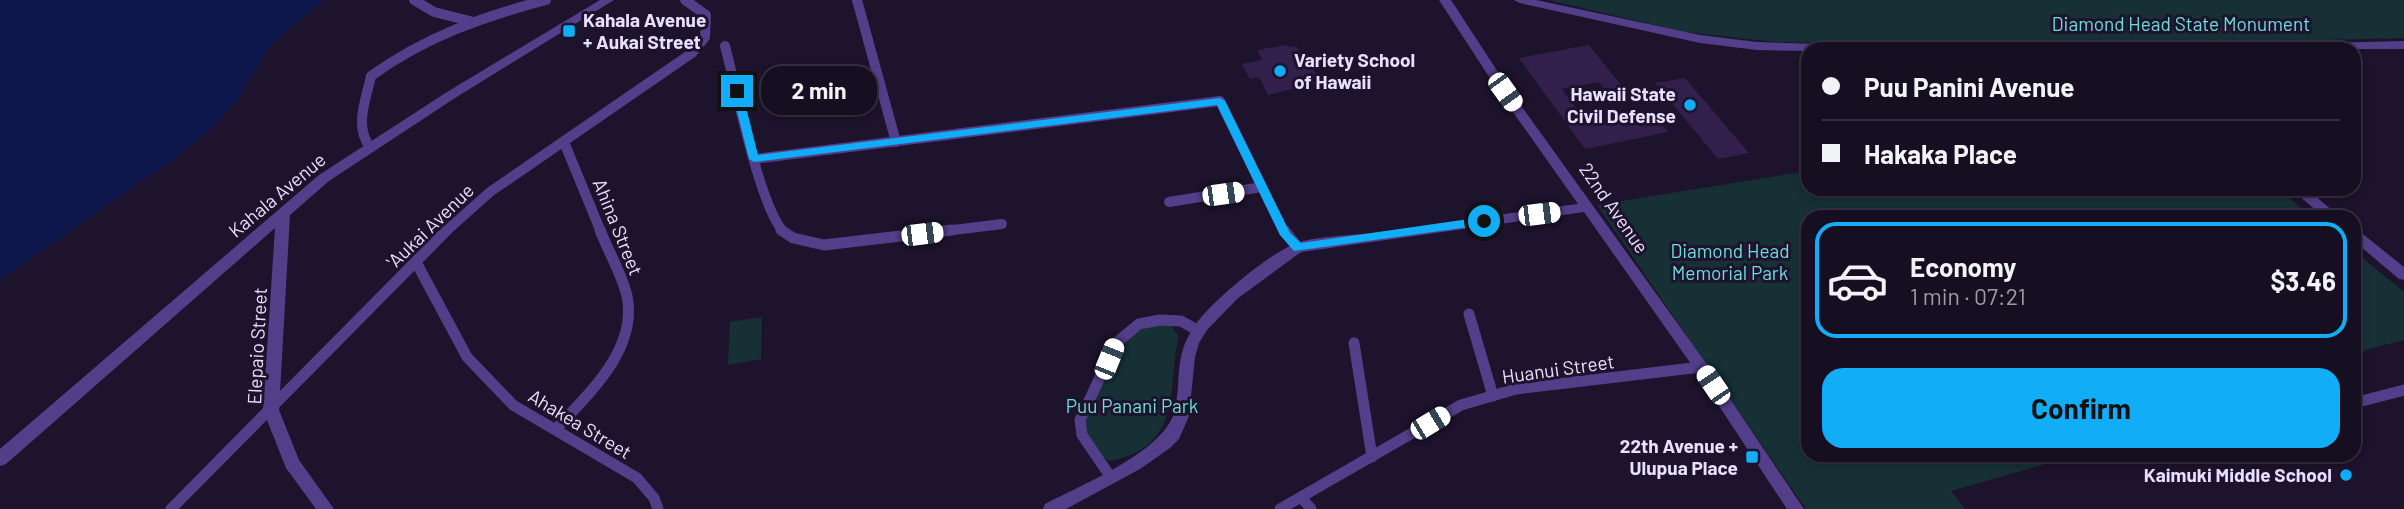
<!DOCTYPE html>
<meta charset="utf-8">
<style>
:root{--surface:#160e21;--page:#1f172a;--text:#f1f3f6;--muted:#9e9ca5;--line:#352e3f;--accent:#11adf7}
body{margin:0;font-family:Barlow,sans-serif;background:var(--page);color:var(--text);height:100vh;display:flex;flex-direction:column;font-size:26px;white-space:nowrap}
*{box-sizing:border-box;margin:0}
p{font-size:23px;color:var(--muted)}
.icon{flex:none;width:38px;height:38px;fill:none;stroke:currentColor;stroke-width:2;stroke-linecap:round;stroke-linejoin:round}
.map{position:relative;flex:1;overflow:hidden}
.panel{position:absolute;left:1801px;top:210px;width:560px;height:252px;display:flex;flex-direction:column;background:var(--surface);border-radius:21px;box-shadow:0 4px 10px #0003,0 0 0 2px var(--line)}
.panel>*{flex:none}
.hud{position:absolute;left:1801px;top:42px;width:560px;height:154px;border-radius:21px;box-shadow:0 4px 10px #0003,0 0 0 2px var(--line);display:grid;align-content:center;height:154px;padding:0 21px;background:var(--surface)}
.end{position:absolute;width:32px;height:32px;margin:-16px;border:9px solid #11adf7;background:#111;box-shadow:0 0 0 4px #111}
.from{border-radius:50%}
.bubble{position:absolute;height:49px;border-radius:21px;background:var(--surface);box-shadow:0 4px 10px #0003,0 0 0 2px var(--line);font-size:23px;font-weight:700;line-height:49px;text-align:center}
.car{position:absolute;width:21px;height:42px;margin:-21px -10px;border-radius:9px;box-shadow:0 0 5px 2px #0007;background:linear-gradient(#fff 24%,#345 0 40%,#fff 0 76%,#345 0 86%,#fff 0)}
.hud b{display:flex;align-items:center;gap:24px;height:66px;font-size:26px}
.hud b+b{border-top:2px solid var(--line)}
.hud i{width:18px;height:18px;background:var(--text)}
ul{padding:12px 0 0;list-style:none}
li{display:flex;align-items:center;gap:21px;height:116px;margin:0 14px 10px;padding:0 7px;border:4px solid transparent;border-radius:21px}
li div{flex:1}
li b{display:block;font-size:26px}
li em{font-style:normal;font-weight:700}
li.on{border-color:var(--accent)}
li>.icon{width:63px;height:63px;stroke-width:1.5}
.cta{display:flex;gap:14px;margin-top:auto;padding:14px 21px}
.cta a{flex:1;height:80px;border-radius:21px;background:var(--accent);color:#111;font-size:28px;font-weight:700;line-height:80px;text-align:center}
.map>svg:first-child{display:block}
.green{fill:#163036}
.water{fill:#0d164a}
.building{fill:#321f4c}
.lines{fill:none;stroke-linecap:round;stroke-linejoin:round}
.minor-far1{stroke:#533f89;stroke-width:10}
.minor{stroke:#533f89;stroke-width:11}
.tertiary{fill:#533f89;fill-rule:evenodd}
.route{fill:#11adf7}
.poi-dot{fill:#11adf7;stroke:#1d132c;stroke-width:2.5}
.labels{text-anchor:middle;stroke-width:6;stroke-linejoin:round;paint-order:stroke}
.poi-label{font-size:19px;font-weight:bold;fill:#e9dffe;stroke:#1d132c;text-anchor:end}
.park-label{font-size:19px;fill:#6bdedb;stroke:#1d132c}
.street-label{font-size:19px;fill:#e9dffe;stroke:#1d132c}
</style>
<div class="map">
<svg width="2404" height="509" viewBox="0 0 2404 509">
<rect width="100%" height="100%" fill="#1d132c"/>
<path class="green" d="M1548,0H2404V38L2240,42L2168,49L1776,42L1685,32Z
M1808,171V189H2278L2312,217H1808V455H2077L1951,491L1965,509H1806L1597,205Z
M2354,251L2404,292V340L2354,353Z
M762,317L761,359L728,365L730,322Z
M1171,325L1179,336C1166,391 1184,446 1110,461C1092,452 1080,430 1088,411C1094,399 1101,388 1107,376C1125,340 1124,327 1171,325Z"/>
<path class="water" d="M0,0H324L270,45L239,98L213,127L175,158L0,280Z"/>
<path class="building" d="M1287,45L1289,47L1296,46L1305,62L1308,61L1318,78L1313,79L1316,83L1268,95L1259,77L1250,79L1242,64L1262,60L1257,50Z
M1589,45L1629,95L1611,98L1599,82L1562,89L1588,124L1651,111L1668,132L1585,149L1519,58Z
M1685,78L1749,153L1718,159L1655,83Z"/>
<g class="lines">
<path class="minor-far1" d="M414,0L434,12L470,21
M857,0L896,142
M725,46C735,83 760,209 784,232
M564,142L601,232
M370,147C354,126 366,100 371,76C425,37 482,17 546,0
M754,159L1220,101L1284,232
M1169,202L1262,187
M445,232L490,192L692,53L705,37L706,15L685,0
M937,232L1002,224"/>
<path class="minor" d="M781,230L793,238L824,245L952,230
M1284,230L1298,248
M416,262L467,357L513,405L637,478L654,498L658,509
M1469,314L1493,396
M1354,343L1372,457
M2354,403L2404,390
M555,430C588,394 638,350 627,296C622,274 608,251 600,230
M1110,476L1082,435L1080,420L1116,343L1139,324L1160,320L1181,321L1197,330
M1301,497L1311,509
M171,509L447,230
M1280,509L1461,405L1516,389L1701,367"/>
<path class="tertiary" d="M600,0H614L455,98L329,181L290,215L279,410L299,460L334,509H316L286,468L263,410L275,228L6,464L0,466V449L319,175L447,92Z
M1439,0H1451L1509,89L1706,363L1804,509H1787L1696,371L1584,212L1301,252L1237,299L1207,330L1199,343L1195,357L1189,416L1179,439L1170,448L1140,469L1066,509H1043L1045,504C1081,485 1166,451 1175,410C1182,376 1173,356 1196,324C1212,301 1268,255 1294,244C1310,237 1353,235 1373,233C1441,223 1509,213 1578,204L1501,95Z
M1514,0H1536L1700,35L1757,42L1849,45L1855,49H1808V51L1757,50L1700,43L1520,3Z
M2404,41V49H2234L2240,45Z
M2291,189H2307L2340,217H2324Z
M2354,229L2359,231L2404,267V280L2399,279L2354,241Z"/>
</g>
<path class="route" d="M737,88L742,91L758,155L1220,98L1225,101L1290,233L1301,243L1484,217L1490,221L1484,225L1294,251L1280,235L1217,105L754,162L749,159L732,91Z"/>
<g class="poi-dot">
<rect x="562" y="24" width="14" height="14" rx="3.5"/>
<circle cx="1280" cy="71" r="7"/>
<circle cx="1690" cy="105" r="7"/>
<rect x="1745" y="450" width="14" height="14" rx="3.5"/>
<circle cx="2346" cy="475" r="7"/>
</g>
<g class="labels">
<g class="poi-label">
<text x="583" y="27" text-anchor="start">Kahala Avenue<tspan x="583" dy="22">+ Aukai Street</tspan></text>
<text x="1294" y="67" text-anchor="start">Variety School<tspan x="1294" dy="22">of Hawaii</tspan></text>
<text x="1676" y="101">Hawaii State<tspan x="1676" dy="22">Civil Defense</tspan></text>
<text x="1738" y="453">22th Avenue +<tspan x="1738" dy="22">Ulupua Place</tspan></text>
<text x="2332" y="482">Kaimuki Middle School</text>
</g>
<g class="park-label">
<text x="2181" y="31">Diamond Head State Monument</text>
<text x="1730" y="258">Diamond Head<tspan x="1730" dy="22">Memorial Park</tspan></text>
<text x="1132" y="413">Puu Panani Park</text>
</g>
<g class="street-label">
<text transform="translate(277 195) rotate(-40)" y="7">Kahala Avenue</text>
<text transform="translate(1614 208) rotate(55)" y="7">22nd Avenue</text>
<text transform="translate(430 226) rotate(-44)" y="7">ʻAukai Avenue</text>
<text transform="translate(618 227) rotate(68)" y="7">Ahina Street</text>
<text transform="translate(257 346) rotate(-87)" y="7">Elepaio Street</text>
<text transform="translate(1558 369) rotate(-8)" y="7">Huanui Street</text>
<text transform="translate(580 424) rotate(31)" y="7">Ahakea Street</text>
</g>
</g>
</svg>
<i class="end from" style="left:1484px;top:221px"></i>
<i class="end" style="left:737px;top:91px"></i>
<div class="bubble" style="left:761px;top:66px;width:116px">2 min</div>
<i class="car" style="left:1505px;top:92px;rotate:144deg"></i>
<i class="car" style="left:1223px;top:194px;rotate:82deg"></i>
<i class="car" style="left:1539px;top:214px;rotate:83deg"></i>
<i class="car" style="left:922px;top:234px;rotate:83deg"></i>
<i class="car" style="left:1109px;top:359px;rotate:22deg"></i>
<i class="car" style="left:1713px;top:385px;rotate:326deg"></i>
<i class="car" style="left:1430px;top:423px;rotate:59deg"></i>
<div class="hud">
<b><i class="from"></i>Puu Panini Avenue</b>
<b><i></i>Hakaka Place</b>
</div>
<section class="panel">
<ul>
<li class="on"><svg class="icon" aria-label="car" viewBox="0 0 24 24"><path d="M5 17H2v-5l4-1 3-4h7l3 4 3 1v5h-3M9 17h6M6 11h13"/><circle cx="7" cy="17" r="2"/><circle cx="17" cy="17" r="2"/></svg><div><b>Economy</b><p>1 min · 07:21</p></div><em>$3.46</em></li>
</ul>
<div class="cta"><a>Confirm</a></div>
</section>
</div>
